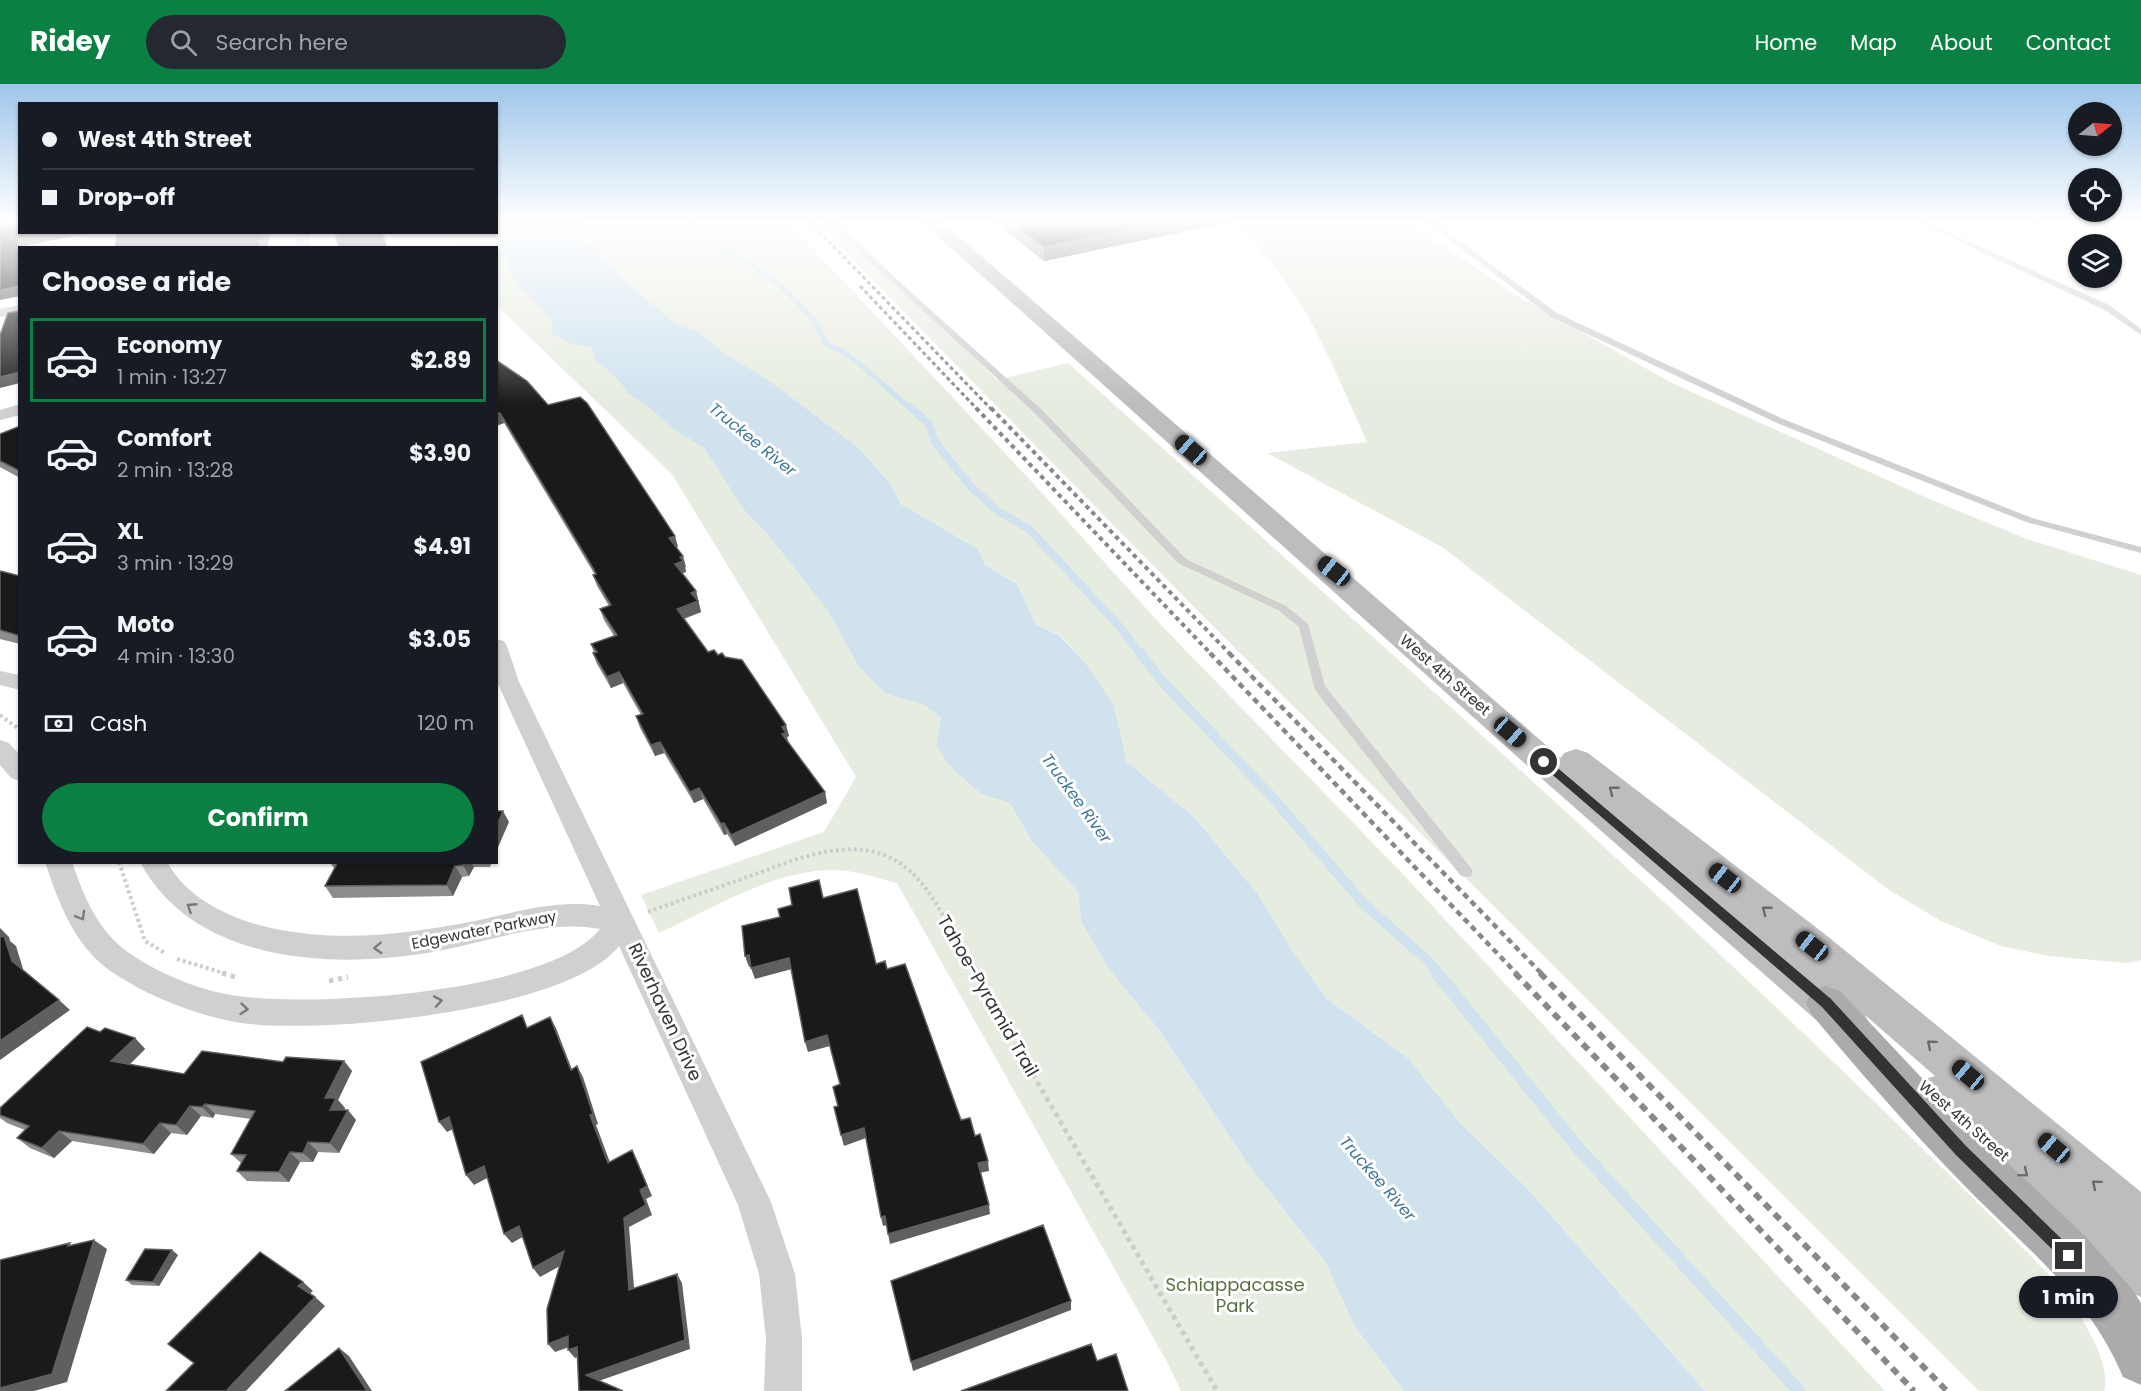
<!DOCTYPE html>
<meta charset="utf-8">
<style>
:root{--surface:#171b24;--page:#242831;--text:#f1f3f6;--muted:#9ea1a6;--line:#363941;--accent:#0b8043}
body{margin:0;font-family:Poppins,sans-serif;background:var(--page);color:var(--text);height:100vh;display:flex;flex-direction:column;font-size:22px;white-space:nowrap}
*{box-sizing:border-box;margin:0}
p{font-size:20px;color:var(--muted)}
.icon{flex:none;width:33px;height:33px;fill:none;stroke:currentColor;stroke-width:2;stroke-linecap:round;stroke-linejoin:round}
.map{position:relative;flex:1;overflow:hidden}
.details{position:absolute;left:18px;top:162px;width:480px;height:618px;display:flex;flex-direction:column;background:var(--surface);border-radius:0px;box-shadow:0 2px 4px #0004}
.details>*{flex:none}
.banner{position:absolute;left:18px;top:18px;width:480px;height:132px;border-radius:0px;box-shadow:0 2px 4px #0004;display:grid;align-content:center;height:132px;padding:0 24px;background:var(--surface)}
.needle{width:39px;rotate:73deg}
.tools{position:absolute;left:2068px;top:18px;display:grid;gap:12px}
.tools a{display:grid;place-items:center;width:54px;height:54px;border-radius:50%;background:var(--surface);box-shadow:0 2px 4px #0004;font-size:30px}
.end{position:absolute;width:27px;height:27px;margin:-14px;border:8px solid #333;background:#fff;box-shadow:0 0 0 3px #fff}
.from{border-radius:50%}
.bubble{position:absolute;height:42px;border-radius:21px;background:var(--surface);box-shadow:0 2px 4px #0004;font-size:20px;font-weight:700;line-height:42px;text-align:center}
.car{position:absolute;width:18px;height:36px;margin:-18px -9px;border-radius:8px;box-shadow:0 0 4px 2px #0007;background:linear-gradient(#222 24%,#8ab4d8 0 40%,#222 0 76%,#8ab4d8 0 86%,#222 0)}
.banner b{display:flex;align-items:center;gap:21px;height:57px;font-size:22px}
.banner b+b{border-top:2px solid var(--line)}
.banner i{width:15px;height:15px;background:var(--text)}
ul{padding:0;list-style:none}
li{display:flex;align-items:center;gap:18px;height:84px;margin:0 12px 9px;padding:0 12px;border:3px solid transparent;border-radius:0px}
li div{flex:1}
li b{display:block;font-size:22px}
li em{font-style:normal;font-weight:700}
li.selected{border-color:var(--accent)}
li>.icon{width:54px;height:54px;stroke-width:1.5}
h2{padding:0 24px;font-size:27px;line-height:72px}
.pay{display:flex;align-items:center;gap:15px;height:66px;padding:0 24px;font-size:22px}
.pay p{margin-inline-start:auto}
.action{display:flex;gap:12px;margin-top:auto;padding:12px 24px}
.action a{flex:1;height:69px;border-radius:36px;background:var(--accent);color:#fff;font-size:24px;font-weight:700;line-height:69px;text-align:center}
header{display:flex;align-items:center;gap:36px;box-sizing:border-box;height:84px;padding:0 30px;background:var(--accent);color:#fff}
header strong{font-size:28px}
nav{display:flex;gap:33px;margin-inline-start:auto;font-size:21px}
.search{width:420px;height:54px;background:var(--page);display:flex;align-items:center;gap:15px;box-sizing:border-box;padding:0 21px;border-radius:33px;color:var(--muted);font-size:22px}
.map>svg:first-child{display:block}
.green{fill:#e6ecdf}
.water{fill:#cfe2ee}
.lines{fill:none;stroke-linecap:round;stroke-linejoin:round}
.stream-far3{stroke:#cfe2ee;stroke-width:5}
.stream-far2{stroke:#cfe2ee;stroke-width:8}
.stream-far1{stroke:#cfe2ee;stroke-width:10}
.stream{stroke:#cfe2ee;stroke-width:13}
.path-far1{stroke:#cdcdcd;stroke-width:4;stroke-dasharray:3 3;stroke-linecap:butt}
.path{stroke:#cdcdcd;stroke-width:5;stroke-dasharray:4.5 4.5;stroke-linecap:butt}
.lane{fill:#d0d0d0;fill-rule:evenodd}
.street{fill:#d0d0d0;fill-rule:evenodd}
.secondary{fill:#bdbdbd;fill-rule:evenodd}
.primary{fill:#ababab;fill-rule:evenodd}
.rail-far3{stroke:#888;stroke-width:3;stroke-dasharray:4 3;stroke-linecap:butt}
.rail-far2{stroke:#888;stroke-width:4;stroke-dasharray:4.5 4;stroke-linecap:butt}
.rail-far1{stroke:#888;stroke-width:4.5;stroke-dasharray:6 4.5;stroke-linecap:butt}
.rail{stroke:#888;stroke-width:6;stroke-dasharray:8 6;stroke-linecap:butt}
.wall{fill:#8c8c8c}
.shaded-wall{fill:#5f5f5f}
.building{fill:#1a1a1a;stroke:#5f5f5f;stroke-width:1.5}
.oneway{stroke:#6a6a6a}
.oneway2{stroke:#7a7a7a}
.route{fill:#333}
.labels{text-anchor:middle;stroke-width:6;stroke-linejoin:round;paint-order:stroke}
.street-label{font-size:15px;fill:#333;stroke:#fff}
.water-label{font-size:16px;font-style:italic;fill:#3f7597;stroke:#fff}
.near-street-label{font-size:18px;fill:#333;stroke:#fff}
.near-park-label{font-size:18px;fill:#56703f;stroke:#fff}
</style>
<header>
<strong>Ridey</strong>
<div class="search"><svg class="icon" aria-label="search" viewBox="0 0 24 24"><circle cx="10" cy="10" r="6"/><path d="M15 15l6 6"/></svg>Search here</div>
<nav><a>Home</a><a>Map</a><a>About</a><a>Contact</a></nav>
</header>
<div class="map">
<svg width="2141" height="1307" viewBox="0 0 2141 1307">
<rect width="100%" height="100%" fill="#fff"/>
<path class="green" d="M583,137H787L1033,399L1162,542L1399,786L1885,1307H1705L1526,1103L1460,1039L1408,974L1327,915L1293,868L1257,809L1194,733L1127,678L1112,620L1087,581L1060,551L1036,541L1017,500L985,481L978,465L901,420L892,402L860,365L770,297L724,269L697,247L675,239L635,206L579,149Z
M815,137H840L997,296L1068,279C1403,581 1743,878 2058,1200C2076,1225 2113,1277 2104,1307H1979L1191,520Z
M1234,137H1407L1511,208L1672,299L1934,417L2027,455L2141,491V876L2126,879L2049,872L2001,862L1941,837L1889,806L1442,463L1267,369L1367,358C1329,273 1303,203 1234,137Z
M449,149H487L488,153L500,162L515,198L552,235L569,259L592,264L595,277L614,291L629,310L650,324L670,343L704,364L744,426L769,452L828,527L859,583L886,610L923,620L941,634L936,661L949,680L981,710L1010,719L1031,756L1078,808L1081,837L1108,884L1159,946L1248,1080L1326,1179L1355,1243L1404,1307H1181L1167,1278L897,799C880,795 864,789 847,787C785,779 713,824 659,849L641,811L824,748L856,693L672,390L497,222L496,164L457,163Z"/>
<path class="water" d="M497,137H583L580,149L635,206L675,239L697,247L724,269L770,297L860,365L892,402L901,420L978,465L985,481L1017,500L1036,541L1059,551L1087,581L1113,620L1127,678L1194,733L1257,809L1293,868L1327,915L1408,974L1460,1039L1526,1103L1705,1307H1404L1355,1243L1326,1179L1248,1080L1159,946L1108,884L1081,837L1078,808L1031,756L1010,719L981,710L949,681L936,661L941,634L923,620L886,610L859,583L828,527L769,452L744,426L704,364L670,343L650,324L629,310L614,291L595,277L592,264L569,259L551,249L552,235L515,198L500,162L488,153L487,149L496,148Z"/>
<g class="lines">
<path class="stream-far3" d="M696,137L704,155L744,176L781,202L813,235L827,261L842,267L862,282L912,326"/>
<path class="stream-far2" d="M911,324L929,340L935,358L971,403L999,428L1029,445L1118,541L1141,571"/>
<path class="stream-far1" d="M1140,569L1161,596L1273,714L1363,819L1427,876L1439,890"/>
<path class="stream" d="M1437,889L1579,1065L1799,1307"/>
<path class="path-far1" d="M0,631L19,645
M119,778L145,857L165,869
M648,828C681,816 714,805 747,793C798,775 862,744 910,787C935,809 958,860 975,890
M177,875L227,890"/>
<path class="path" d="M222,889L239,894
M974,889L1217,1307
M329,897L348,893"/>
<path class="lane" d="M825,137H832L1042,326L1186,475L1286,522L1308,540L1325,602L1471,784L1473,788L1471,792L1466,793L1461,792L1315,606L1299,543L1278,526L1178,479L1036,330Z
M1425,137H1432L1557,229L1783,335L2032,434L2141,463V469L2026,438L1777,339L1551,233Z
M1915,137H1924L2109,221L2141,245V251L2103,225Z"/>
<path class="street" d="M296,148H310V164H296Z
M20,221V230L0,233V225Z
M20,320V331L0,336V326Z
M496,555L504,557L507,562L519,598L771,1118L795,1190L802,1255V1307H764L766,1255L759,1190L738,1121L619,862C568,928 314,952 235,938C192,930 145,911 109,886C74,861 58,817 45,778H72C84,813 98,847 129,869C160,890 200,907 238,912C316,923 549,909 600,845C546,835 492,857 438,867C337,886 195,881 140,778H167C186,812 223,831 259,841C331,860 403,851 475,837C517,828 557,815 600,822L497,598Z
M0,587L20,591V606L0,601Z
M0,656L9,659L20,671V697L11,694L0,681Z"/>
<path class="secondary" d="M921,137H941L1561,674L1564,669L1576,665L1588,669L1826,851L2141,1108V1213L2124,1206L1919,1025L1912,1011L1919,997L1935,992L1865,931L1868,937L1862,950L1847,955L1832,950L1532,686Z"/>
<path class="primary" d="M1826,902L1840,907L1952,1026L2087,1154L2132,1205L2141,1219V1301L2123,1293C2087,1207 2020,1160 1958,1095C1907,1042 1859,987 1812,931L1806,919L1812,907Z"/>
<path class="rail-far3" d="M809,137L992,326
M860,202L978,326"/>
<path class="rail-far2" d="M976,324L1212,571
M991,324L1231,571"/>
<path class="rail-far1" d="M1210,569L1517,890
M1229,569L1542,890"/>
<path class="rail" d="M1515,889L1914,1307
M1540,889L1947,1307"/>
</g>
<path class="wall" d="M993,137H1226V139L1044,177Z
M496,276L678,463H676L686,483H685L686,488L682,489L696,507L701,528L684,535L708,568L725,573L786,641L789,652L787,653L788,659L825,708L827,719L735,762L727,750L724,751L703,715L694,719L664,669L655,672L640,644L636,632L641,631L623,599L611,604L597,580L593,569H594L591,560L614,552L604,536L600,525L609,522L597,502L593,491H595L504,339L496,342Z
M20,342V394L0,383V350Z
M0,487L20,492V560L0,555Z
M327,778H492L490,783H474L469,792L462,793L453,812L333,814L325,802L335,785L330,779Z
M100,948L135,954L145,965L130,980L184,990L283,978L344,977L352,987L338,1016L345,1024L344,1026L356,1036L339,1069L318,1068L313,1078H300L289,1098L247,1097L237,1087L241,1079L231,1070L251,1035L215,1030L213,1034L201,1032L187,1051L171,1049L154,1070L72,1057L54,1074L30,1064L17,1054L25,1046L7,1039L0,1034V1024Z
M178,1171L159,1202L132,1201L126,1196Z"/>
<path class="shaded-wall" d="M1171,137H1226V139L1044,177V163Z
M44,148H93L23,162V164H20V180L18,153Z
M265,148H271L267,164H260L259,157Z
M20,202V212L0,216V206Z
M20,288V299L0,304V293Z
M500,329L504,339L496,342V330Z
M675,452L678,463L672,464L669,454Z
M683,472L686,483H685L686,488L679,490L675,480L680,473Z
M696,507L701,528L680,536L677,525L691,509Z
M619,588L623,599L611,604L607,593Z
M786,641L789,652L787,653L789,660L782,650V643Z
M660,658L664,669L655,672L651,661Z
M699,704L703,715L694,719L690,708Z
M825,708L827,719L735,762L731,751Z
M503,727L509,738L496,768V743Z
M724,739L727,750L724,751L721,740Z
M465,778H471L474,783L469,792L463,781Z
M455,782L462,793L453,812L447,801Z
M0,844L9,853L10,857L16,862L24,888L12,877L0,853Z
M749,871L752,882L749,883L745,872Z
M789,874L792,885L755,895L751,884Z
M59,916L70,926L0,976V957Z
M550,933L556,944L576,996L571,986Z
M827,951L830,962L808,968L805,958Z
M135,954L145,965L123,987L111,977Z
M344,977L352,987L338,1016L345,1024L339,1036L330,1026L325,1014Z
M577,982L583,993L598,1040L596,1041L614,1089L608,1079L590,1031Z
M205,1020L215,1030L213,1034L202,1023Z
M190,1022L201,1032L187,1051L176,1041Z
M348,1026L356,1036L339,1069L330,1059Z
M449,1033L457,1043L447,1048L439,1038Z
M160,1039L171,1049L154,1070L143,1060Z
M864,1044L866,1054L844,1062L841,1051Z
M59,1047L72,1057L54,1074L42,1064Z
M308,1058L318,1068L313,1078L303,1069Z
M632,1066L637,1076L652,1112L646,1115L652,1131L629,1143L635,1215L629,1206L624,1134L640,1106Z
M290,1068L300,1078L289,1098L279,1088Z
M988,1077L989,1087L979,1089L978,1079Z
M484,1082L491,1092L474,1101L466,1091Z
M989,1121L990,1130L890,1160L888,1150Z
M885,1132L887,1141L883,1142L881,1133Z
M519,1142L526,1151L512,1159L504,1150Z
M94,1156L107,1165L67,1298L34,1307H0V1304Z
M172,1166L178,1171L159,1202L153,1198Z
M564,1167L571,1176L540,1193L533,1184Z
M677,1190L682,1199L690,1265L593,1299L586,1291Z
M303,1198L313,1207L308,1211L298,1202Z
M315,1213L325,1222L246,1307H226Z
M1071,1217V1226L913,1287L911,1278Z
M568,1252L575,1261L555,1268L548,1260Z
M577,1263L584,1271L575,1274L568,1266Z
M339,1264L349,1272L372,1307H367Z"/>
<path class="building" d="M0,137H20V148H44L18,153L20,202L0,206Z
M1009,137H1171L1044,163Z
M117,148H265L263,156L259,157L260,164H115Z
M335,148H382L387,164H339Z
M20,227V288L0,293V251L8,229Z
M496,276L527,297L548,321L580,313L587,319L675,452L669,454L683,472L680,473L683,477L675,480L696,507L691,509L698,517L677,525L708,568L714,566L718,571L722,569L725,573L742,576L786,641L782,643L786,649L782,650L825,708L731,751L724,739L721,740L699,704L690,708L660,658L651,661L636,632L643,630L619,588L607,593L593,569L597,568L591,560L617,551L600,525L611,521L593,491L596,490L593,484L500,329L496,330Z
M20,342V387L0,377V350Z
M0,487L20,492V552L0,546Z
M496,727H503L496,743Z
M338,778H465L463,781L455,782L447,801L325,802Z
M819,796L823,814L857,805L876,880L885,877L887,885L905,880L961,1036L970,1034L975,1052L980,1050L988,1077L978,1079L989,1121L888,1150L885,1132L881,1133L864,1044L841,1051L834,1023L838,1022L833,1003L840,1000L827,951L805,958L789,874L751,884L749,871L745,872L742,842L780,833L778,825L792,821L789,804Z
M0,850L1,853L4,852L12,877L59,916L0,957Z
M522,931L527,944L550,933L571,986L577,982L593,1030L590,1031L608,1079L632,1066L647,1102L640,1106L646,1121L624,1134L629,1206L677,1190L685,1256L586,1291L623,1307H579L577,1263L568,1266V1252L548,1260L547,1225L564,1167L533,1184L519,1142L504,1150L484,1082L466,1091L449,1033L439,1038L421,978Z
M87,943L100,948L105,944L135,954L111,977L184,990L202,967L283,978L286,973L344,977L325,1014H336L330,1026H348L330,1059L308,1058L303,1069L290,1068L279,1088L237,1087L246,1071L231,1070L255,1027L205,1020L202,1023L190,1022L176,1041L160,1039L143,1060L59,1047L42,1064L17,1054L29,1042L0,1031V1024Z
M1043,1141L1071,1217L911,1278L891,1197Z
M94,1156L52,1290L0,1304V1176L70,1159L68,1162Z
M145,1165L172,1166L153,1198L126,1196Z
M260,1168L303,1198L298,1202L315,1213L226,1307H166L194,1279L168,1260Z
M1091,1260L1097,1277L1116,1270L1128,1307H961Z
M339,1264L367,1307H285Z"/>
<defs><path id="oneway-chevron" d="M-2-3.5L2.5 0L-2 3.5" fill="none" stroke-width="1.6" stroke-linecap="round" stroke-linejoin="round" transform="scale(1.5)"/></defs>
<g class="oneway">
<use href="#oneway-chevron" transform="translate(1613 706) rotate(-142)"/>
<use href="#oneway-chevron" transform="translate(1766 826) rotate(-142)"/>
<use href="#oneway-chevron" transform="translate(1931 960) rotate(-140)"/>
<use href="#oneway-chevron" transform="translate(2024 1089) rotate(40)"/>
<use href="#oneway-chevron" transform="translate(2096 1100) rotate(-140)"/>
</g>
<g class="oneway2">
<use href="#oneway-chevron" transform="translate(191 823) rotate(-147)"/>
<use href="#oneway-chevron" transform="translate(81 832) rotate(60)"/>
<use href="#oneway-chevron" transform="translate(378 864) rotate(177)"/>
<use href="#oneway-chevron" transform="translate(438 917) rotate(-10)"/>
<use href="#oneway-chevron" transform="translate(244 925) rotate(5)"/>
</g>
<linearGradient id="sky" x2="0" y2="1"><stop stop-color="#9ec6ea"/><stop offset="0.43" stop-color="#fff"/><stop offset="1" stop-color="#fff" stop-opacity="0"/></linearGradient>
<rect width="2141" height="320" fill="url(#sky)"/>
<path class="route" d="M1540,675H1547L1831,915L1966,1062L2074,1167V1177H2064L1956,1071L1822,923L1540,680Z"/>
<g class="labels">
<g class="street-label">
<text transform="translate(1445 591) rotate(41)" y="5">West 4th Street</text>
<text transform="translate(484 846) rotate(-11)" y="5">Edgewater Parkway</text>
<text transform="translate(1964 1037) rotate(41)" y="5">West 4th Street</text>
</g>
<g class="water-label">
<text transform="translate(753 355) rotate(39)" y="6">Truckee River</text>
<text transform="translate(1077 714) rotate(54)" y="6">Truckee River</text>
<text transform="translate(1378 1094) rotate(49)" y="6">Truckee River</text>
</g>
<g class="near-street-label">
<text transform="translate(988 912) rotate(60)" y="6">Tahoe-Pyramid Trail</text>
<text transform="translate(665 928) rotate(65)" y="6">Riverhaven Drive</text>
</g>
<g class="near-park-label">
<text x="1235" y="1207">Schiappacasse<tspan x="1235" dy="21">Park</tspan></text>
</g>
</g>
</svg>
<div class="tools">
<a><svg class="needle" viewBox="-14 -14 28 28"><path d="M0-13l5 13h-10z" fill="#e53935"/><path d="M0 13l5-13h-10z" fill="#9ea1a6"/></svg></a>
<a><svg class="icon" aria-label="locate" viewBox="0 0 24 24"><circle cx="12" cy="12" r="6"/><path d="M12 2v4M12 18v4M2 12h4M18 12h4"/></svg></a>
<a><svg class="icon" aria-label="layers" viewBox="0 0 24 24"><path d="M12 4l9 5-9 5-9-5zM3 14l9 5 9-5"/></svg></a>
</div>
<i class="end from" style="left:1544px;top:678px"></i>
<i class="end" style="left:2069px;top:1172px"></i>
<div class="bubble" style="left:2019px;top:1192px;width:99px">1 min</div>
<i class="car" style="left:1191px;top:366px;rotate:311deg"></i>
<i class="car" style="left:1334px;top:487px;rotate:308deg"></i>
<i class="car" style="left:1510px;top:648px;rotate:131deg"></i>
<i class="car" style="left:1725px;top:794px;rotate:308deg"></i>
<i class="car" style="left:1812px;top:862px;rotate:308deg"></i>
<i class="car" style="left:1968px;top:991px;rotate:310deg"></i>
<i class="car" style="left:2054px;top:1064px;rotate:310deg"></i>
<div class="banner">
<b><i class="from"></i>West 4th Street</b>
<b><i></i>Drop-off</b>
</div>
<section class="details">
<h2>Choose a ride</h2>
<ul>
<li class="selected"><svg class="icon" aria-label="car" viewBox="0 0 24 24"><path d="M5 17H2v-5l4-1 3-4h7l3 4 3 1v5h-3M9 17h6M6 11h13"/><circle cx="7" cy="17" r="2"/><circle cx="17" cy="17" r="2"/></svg><div><b>Economy</b><p>1 min · 13:27</p></div><em>$2.89</em></li>
<li><svg class="icon" aria-label="car" viewBox="0 0 24 24"><path d="M5 17H2v-5l4-1 3-4h7l3 4 3 1v5h-3M9 17h6M6 11h13"/><circle cx="7" cy="17" r="2"/><circle cx="17" cy="17" r="2"/></svg><div><b>Comfort</b><p>2 min · 13:28</p></div><em>$3.90</em></li>
<li><svg class="icon" aria-label="car" viewBox="0 0 24 24"><path d="M5 17H2v-5l4-1 3-4h7l3 4 3 1v5h-3M9 17h6M6 11h13"/><circle cx="7" cy="17" r="2"/><circle cx="17" cy="17" r="2"/></svg><div><b>XL</b><p>3 min · 13:29</p></div><em>$4.91</em></li>
<li><svg class="icon" aria-label="car" viewBox="0 0 24 24"><path d="M5 17H2v-5l4-1 3-4h7l3 4 3 1v5h-3M9 17h6M6 11h13"/><circle cx="7" cy="17" r="2"/><circle cx="17" cy="17" r="2"/></svg><div><b>Moto</b><p>4 min · 13:30</p></div><em>$3.05</em></li>
</ul>
<div class="pay"><svg class="icon" aria-label="cash" viewBox="0 0 24 24"><path d="M3 7h18v10H3z"/><circle cx="12" cy="12" r="2"/></svg>Cash<p>120 m</p></div>
<div class="action"><a>Confirm</a></div>
</section>
</div>
